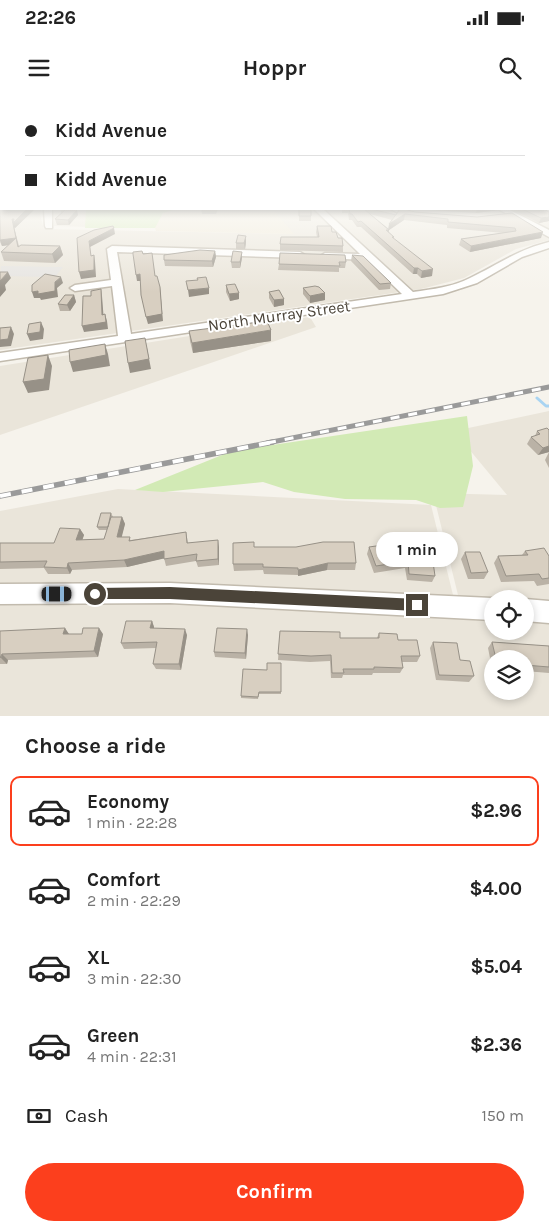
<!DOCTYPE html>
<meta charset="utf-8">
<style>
:root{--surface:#fff;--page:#f2f2f2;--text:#222;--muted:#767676;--line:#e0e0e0;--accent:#fc3f1d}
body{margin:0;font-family:Karla,sans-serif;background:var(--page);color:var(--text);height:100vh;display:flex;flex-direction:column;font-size:19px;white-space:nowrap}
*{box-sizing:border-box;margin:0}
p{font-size:16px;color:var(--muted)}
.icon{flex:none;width:28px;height:28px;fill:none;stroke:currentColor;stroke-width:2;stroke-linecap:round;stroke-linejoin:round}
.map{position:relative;height:616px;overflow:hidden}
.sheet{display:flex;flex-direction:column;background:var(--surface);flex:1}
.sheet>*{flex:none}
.top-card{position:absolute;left:0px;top:0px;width:550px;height:110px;box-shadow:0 2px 8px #0003;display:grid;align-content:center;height:110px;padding:0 25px;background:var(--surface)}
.buttons{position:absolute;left:484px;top:490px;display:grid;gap:10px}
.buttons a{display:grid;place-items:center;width:50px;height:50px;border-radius:50%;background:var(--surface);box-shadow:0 2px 8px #0003;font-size:25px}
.end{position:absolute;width:22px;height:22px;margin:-11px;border:6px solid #4b4439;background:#fff;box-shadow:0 0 0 2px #fff}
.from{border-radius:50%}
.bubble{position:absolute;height:35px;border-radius:18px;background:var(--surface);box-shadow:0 2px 8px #0003;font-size:16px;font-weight:700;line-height:35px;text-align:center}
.car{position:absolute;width:15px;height:30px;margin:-15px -8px;border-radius:6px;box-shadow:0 0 4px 1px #0007;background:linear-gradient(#222 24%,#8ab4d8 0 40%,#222 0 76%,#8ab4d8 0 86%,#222 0)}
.top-card b{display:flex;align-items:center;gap:18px;height:48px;font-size:19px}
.top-card b+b{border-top:1px solid var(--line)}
.top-card i{width:12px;height:12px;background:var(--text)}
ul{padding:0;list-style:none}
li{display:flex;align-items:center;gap:15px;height:70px;margin:0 10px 8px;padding:0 15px;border:2px solid transparent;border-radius:10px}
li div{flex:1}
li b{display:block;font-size:19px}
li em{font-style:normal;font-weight:700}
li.active{border-color:var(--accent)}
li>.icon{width:45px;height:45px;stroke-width:1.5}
h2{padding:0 25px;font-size:22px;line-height:60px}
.pay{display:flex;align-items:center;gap:12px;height:55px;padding:0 25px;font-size:19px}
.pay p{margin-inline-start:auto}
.primary-button{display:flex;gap:10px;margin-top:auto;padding:10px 25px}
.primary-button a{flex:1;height:58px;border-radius:30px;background:var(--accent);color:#fff;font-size:20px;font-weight:700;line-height:58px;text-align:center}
.status{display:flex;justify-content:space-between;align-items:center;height:35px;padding:0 25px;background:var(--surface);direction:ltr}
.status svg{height:14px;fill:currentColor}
header{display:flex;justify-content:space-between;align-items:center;height:65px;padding:0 25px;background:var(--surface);font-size:22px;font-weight:700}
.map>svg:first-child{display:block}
.residential{fill:#eae5da;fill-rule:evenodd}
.education{fill:#efe8d6}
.green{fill:#d2eab5}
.parking{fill:#e5e3e0}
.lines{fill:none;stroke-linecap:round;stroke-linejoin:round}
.stream{stroke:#a9d4f2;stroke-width:3}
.minor-casing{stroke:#c2bbae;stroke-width:3}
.minor{fill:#fff;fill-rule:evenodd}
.rail-far1-casing{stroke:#9a9a9a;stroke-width:5}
.rail-casing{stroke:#9a9a9a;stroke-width:5.5}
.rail-far1{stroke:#fff;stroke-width:3;stroke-dasharray:9;stroke-linecap:butt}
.rail{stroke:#fff;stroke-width:4;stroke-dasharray:11;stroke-linecap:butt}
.wall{fill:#bab2a6;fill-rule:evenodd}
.shaded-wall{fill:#979187}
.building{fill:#d8cfc1;stroke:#979187}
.route{fill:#4b4439}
.labels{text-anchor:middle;stroke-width:4;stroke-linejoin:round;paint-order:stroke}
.far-street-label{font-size:16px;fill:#4b4439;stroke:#fff}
</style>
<div class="status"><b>22:26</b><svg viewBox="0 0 49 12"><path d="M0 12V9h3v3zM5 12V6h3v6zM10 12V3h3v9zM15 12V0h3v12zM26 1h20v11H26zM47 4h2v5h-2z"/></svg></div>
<header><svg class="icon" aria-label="menu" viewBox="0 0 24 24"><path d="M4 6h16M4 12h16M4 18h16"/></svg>Hoppr<svg class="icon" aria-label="search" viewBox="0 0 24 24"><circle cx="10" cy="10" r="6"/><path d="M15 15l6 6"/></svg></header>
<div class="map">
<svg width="549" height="616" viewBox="0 0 549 616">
<rect width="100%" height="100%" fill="#f6f3ec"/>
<path class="residential" d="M12,109H41L40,115L44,129L293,134L264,109H545L549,111V140L516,149L464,178L421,189L0,250V111Z
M54,109H111L91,127L54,126Z
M310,217L316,227L0,335V266Z
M549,311V616H0V411L118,389L431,405L453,495H458L433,393L507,395L454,331ZM492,499H525V531H492ZM492,559H525V591H492Z"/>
<path class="education" d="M111,109H264L266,111H274L294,134L156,131L149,110Z"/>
<path class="green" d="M86,109L173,110L163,113L155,128H85Z
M467,316L473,366L463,407L440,408L416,400L345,399L294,392L263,382L163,392L135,390L232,351Z"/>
<path class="parking" d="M1,166L63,167L55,177L0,176Z"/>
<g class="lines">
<path class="stream" d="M537,298L546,306H549"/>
<defs>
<path id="minor" d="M44,109H52V128H46L45,126Z
M314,109H323L413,192C433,189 453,187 470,178C499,164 517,150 549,142V148L522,157L477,183L443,194L0,261V253L118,236L112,186L75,191L70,188L75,185L111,180L107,149L112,146L300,152L305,155L300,158L117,152L131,234L402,194L367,160L321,158L320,156L325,153L360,154Z
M498,109H508L549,130V137Z
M170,483L492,498V520L170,503L0,504V484Z
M525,499L549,501V523L525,521Z"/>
</defs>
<use href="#minor" class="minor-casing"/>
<use href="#minor" class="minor"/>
<defs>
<path id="rail-far1" d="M267,343L549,287"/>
<path id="rail" d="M0,396L273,342"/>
</defs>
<use href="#rail-far1" class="rail-far1-casing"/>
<use href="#rail" class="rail-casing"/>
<use href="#rail-far1" class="rail-far1"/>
<use href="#rail" class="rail"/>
</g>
<path class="wall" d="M0,109H35L15,128L14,127L19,146H60L63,155L55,163L4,161L1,152L8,145L2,146L0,142Z
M60,109H75L74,110L78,115L69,125H57L55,119L62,113L61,112Z
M201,109H218L216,114H202Z
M293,109H311V121H299V109Z
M337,109H389L397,113L415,112L477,117L512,113L541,138L470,152L459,145L461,139L504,133L447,128V125L404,120L389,130V132L394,137V139L432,176L421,178L417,174H413L361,127H357L352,120H349L348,113H342V110H337ZM370,114L392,120L389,129Z
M415,109H500L499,110L476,113Z
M511,109H544L549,112V121L539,123Z
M317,126L332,132L343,146V152L280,150V144L317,137L316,132Z
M246,142L245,149H236V143Z
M215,151L216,157L213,167L165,166L164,160Z
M352,155L391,183L390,189L379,190L351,161Z
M242,158L240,168H232L231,162Z
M346,162L345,168H339V172L278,170L279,164Z
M226,185L239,199L230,201L226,192Z
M303,188L325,193V200L310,203L303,194Z
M269,192L284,199V205L274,207L269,198Z
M74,195L76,202L70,211H60L58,204Z
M189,231L271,241L193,253L190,241Z
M549,330V352L538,355L527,344L531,337L535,336L537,331Z
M549,352V368L545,360Z
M111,413L113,417H122L125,424L121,437L131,440L186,432L188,443L219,447V465L198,467L196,461L166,466L164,458L127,467L72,470L70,474H48L44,468L0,469V443H54L80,429L84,435L82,440L104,439L107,430H99L97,427Z
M254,447L356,463L355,470H327L298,476V475L264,474L263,470L234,471L233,464Z
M369,447L394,452L435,476L432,482L407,480L405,468L374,473L367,454Z
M525,451L549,456V484L537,486L534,481L501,482L494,463L498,456L522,455Z
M465,452L488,472L484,479H468L461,459Z
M152,521L154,527V529L187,535L181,570L156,569L153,564L156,548L124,549L121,543Z
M0,531L69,534H103L98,557L8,560L7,564H0Z
M280,531L340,538H377L379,533L398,540L420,556L417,562H402L403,568L400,573H373L372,575H343L342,578H331L330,561L310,562L278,560Z
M248,535L246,559L215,557L214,552Z
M433,542L460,560L474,576L469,582L436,580L430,548Z
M492,542L549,546V573L525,571V559H492V568L488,548Z
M281,563V594H259L258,599L241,598V596L267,570Z"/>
<path class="shaded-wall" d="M27,109H35L15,128L14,127L20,153L17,144L2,146L0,140L12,119L13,122Z
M477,109H500L499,110L476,113Z
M77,110L78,115L69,125L68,120Z
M405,114L404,120L389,130L388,136L386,130H388L389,124Z
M549,117V121L539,123L541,118Z
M114,128L115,134L90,147L92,162L89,141Z
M543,132L541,138L470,152L471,146Z
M246,136V142L245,149L244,143Z
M60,146L63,155L55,163L52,154Z
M215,151L216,157L213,167L212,161Z
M242,152V158L240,168V162Z
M94,155L95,161L96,177L81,179L79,172Z
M414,168H418L417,174H413Z
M433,169L432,176L421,178L422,171Z
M8,172L11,178L5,185L6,190L0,197V181Z
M140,174L142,181H137L136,175Z
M61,177L63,183L57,188L58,197L41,200L40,198H34L32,192L38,191L55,182Z
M160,187L163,221L148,224L146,217Z
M209,188V194L189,197L188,190Z
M101,189L102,196L104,222L102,215Z
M239,193V199L230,201L229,194Z
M325,193V200L310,203V196Z
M74,195L76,202L70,211L67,205Z
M284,199V205L274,207V200Z
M105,214L107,221L108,229L84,232L82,226Z
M41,222L44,229L43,239L30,241L27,234Z
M11,227L14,234L11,246L0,247V240Z
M271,230V241L193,253L192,243Z
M105,244L108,254L110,266L73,272L70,262Z
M147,248L151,269L130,273L128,263Z
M48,255L52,266L49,290L28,293L23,282Z
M549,346V352L538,355L543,348Z
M122,417L125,424L120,444L117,437Z
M80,429L84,435L80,447L76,440Z
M218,440L219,447V465L218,459Z
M164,451L166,458L127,467L124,460Z
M68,463L72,470L70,474L67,468Z
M328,463L327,470L298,476V470Z
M152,521L154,527L153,535L150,528Z
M65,528L69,534H63Z
M99,528L103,534L98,557L94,551Z
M185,529L187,535L181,570L179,564Z
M247,529L248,535L246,559L245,553Z
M2,554L8,560L7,564L1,558Z"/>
<path class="building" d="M0,109H27L13,123L14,119H12L16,138L0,140Z
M299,109H311V116H299Z
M349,109H364L389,130H386L394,137H392L433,169L422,171L418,168H414L361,121L358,122L352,114H350Z
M371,109H389L397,113L396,115Z
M400,109H404L415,112L477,117L512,113L543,132L471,146L461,139L516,131L515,128L448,122V119L405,114L389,124Z
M522,109H544L549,112V117L541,118Z
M65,110H77L68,120L55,119Z
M113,126L114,128L89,141L91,156L94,155V170L79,172L77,138L94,130Z
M317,126H331L332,132H336L338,138H342L343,146L280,144L281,137H319Z
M238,135L246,136L244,143H236Z
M16,138L18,147L21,145L60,146L52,154L1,152Z
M200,150L215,151L212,161L164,160V155Z
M142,151L143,154L152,153L155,176H157L160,187L162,214L146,217L141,195L140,174L136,175L133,154V152Z
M233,151L242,152L240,162H231Z
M280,153L345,155L346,162H339L340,166L279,164Z
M352,155L363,156L391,183L380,184Z
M0,172H8L0,181Z
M45,174L61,177L55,182V191L38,194V191L32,192V185Z
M206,177L209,188L188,190L186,181L198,180L197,178Z
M235,184L239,193L229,194L226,185Z
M315,186L319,187L325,193L310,196L303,188Z
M101,189L102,215L105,214L106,222L82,226L83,196H91V191Z
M279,190L284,199L274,200L269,192Z
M65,195H74L67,205L58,204Z
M267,221L271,230L192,243L189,231Z
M41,222L40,232L27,234L29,224Z
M11,227L8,239L0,240V228Z
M145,238L149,259L128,263L125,241Z
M105,244L106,255L70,262L69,250Z
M48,255L44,279L23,282L28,258Z
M547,328L549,330V346L543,348L531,337L540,334L537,331Z
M101,413H111L108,427H97Z
M111,417H122L117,437H130L129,441L186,432L187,443L218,440V459L196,461L197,454L164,459V451L124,460L68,463L67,468L44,467L47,461L0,462V443H54L60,428L80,429L76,440L104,439Z
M254,442V447H296L323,442H354L356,463H328L298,470V468L263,467V464H233V443Z
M390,444L394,452L432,455L435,476L409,474L408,461L376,466L369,447Z
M544,448L549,456V478L542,479L539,474L506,476L498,456L528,455L525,451Z
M465,452H480L488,472L471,473Z
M126,521H152L150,528L185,529L179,564H153L157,542L121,543Z
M65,528L63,534H82L83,528H99L94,551L2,554L0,558V531Z
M217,528L247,529L245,553L214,552Z
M280,531L340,532V538H379V533L397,534L398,540H417L420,556H401L403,568L374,567V569H343L344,573H332L331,555L311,556L278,554Z
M433,542L457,543L460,560L470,561L474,576L439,575Z
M492,542L549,546V567L525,565V559H496Z
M267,563H281V592H259L258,597L241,596L243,569L267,570Z"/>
<linearGradient id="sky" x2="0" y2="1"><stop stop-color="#8fc1ec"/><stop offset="0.55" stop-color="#fbfaf6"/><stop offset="1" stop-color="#fbfaf6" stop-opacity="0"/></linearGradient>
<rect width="549" height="192" fill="url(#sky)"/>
<path class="route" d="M170,487L417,499L421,501L422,505L421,509L417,511L170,499H95L91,497L89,494L91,490L95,488Z"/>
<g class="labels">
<g class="far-street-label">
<text transform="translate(279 215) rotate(-8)" y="6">North Murray Street</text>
</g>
</g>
</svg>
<div class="buttons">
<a><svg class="icon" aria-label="locate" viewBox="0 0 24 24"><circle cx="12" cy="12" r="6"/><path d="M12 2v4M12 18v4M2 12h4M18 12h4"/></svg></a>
<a><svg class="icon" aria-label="layers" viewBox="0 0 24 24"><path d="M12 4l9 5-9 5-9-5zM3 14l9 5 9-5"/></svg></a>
</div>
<i class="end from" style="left:95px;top:494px"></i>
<i class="end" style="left:417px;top:505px"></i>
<div class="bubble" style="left:376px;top:432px;width:82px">1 min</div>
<i class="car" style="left:57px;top:494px;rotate:90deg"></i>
<div class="top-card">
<b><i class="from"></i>Kidd Avenue</b>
<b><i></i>Kidd Avenue</b>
</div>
</div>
<section class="sheet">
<h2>Choose a ride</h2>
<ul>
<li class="active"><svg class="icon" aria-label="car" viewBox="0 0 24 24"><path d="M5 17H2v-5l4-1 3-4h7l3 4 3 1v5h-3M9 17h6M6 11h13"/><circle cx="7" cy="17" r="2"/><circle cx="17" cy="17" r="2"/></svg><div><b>Economy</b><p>1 min · 22:28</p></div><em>$2.96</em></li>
<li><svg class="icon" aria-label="car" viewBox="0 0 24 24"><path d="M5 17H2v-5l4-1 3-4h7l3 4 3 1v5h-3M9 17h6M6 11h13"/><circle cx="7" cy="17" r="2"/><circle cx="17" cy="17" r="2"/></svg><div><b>Comfort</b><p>2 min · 22:29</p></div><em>$4.00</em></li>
<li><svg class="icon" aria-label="car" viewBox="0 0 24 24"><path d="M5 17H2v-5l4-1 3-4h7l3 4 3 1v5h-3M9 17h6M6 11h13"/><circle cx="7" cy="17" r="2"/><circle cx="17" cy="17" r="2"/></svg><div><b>XL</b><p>3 min · 22:30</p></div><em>$5.04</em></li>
<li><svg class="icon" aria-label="car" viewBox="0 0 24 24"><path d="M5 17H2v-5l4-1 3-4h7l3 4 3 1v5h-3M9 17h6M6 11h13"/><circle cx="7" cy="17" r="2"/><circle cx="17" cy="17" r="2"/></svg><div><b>Green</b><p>4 min · 22:31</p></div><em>$2.36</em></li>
</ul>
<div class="pay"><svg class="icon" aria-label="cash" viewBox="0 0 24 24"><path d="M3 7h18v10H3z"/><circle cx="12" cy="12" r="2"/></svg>Cash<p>150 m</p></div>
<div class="primary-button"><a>Confirm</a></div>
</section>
